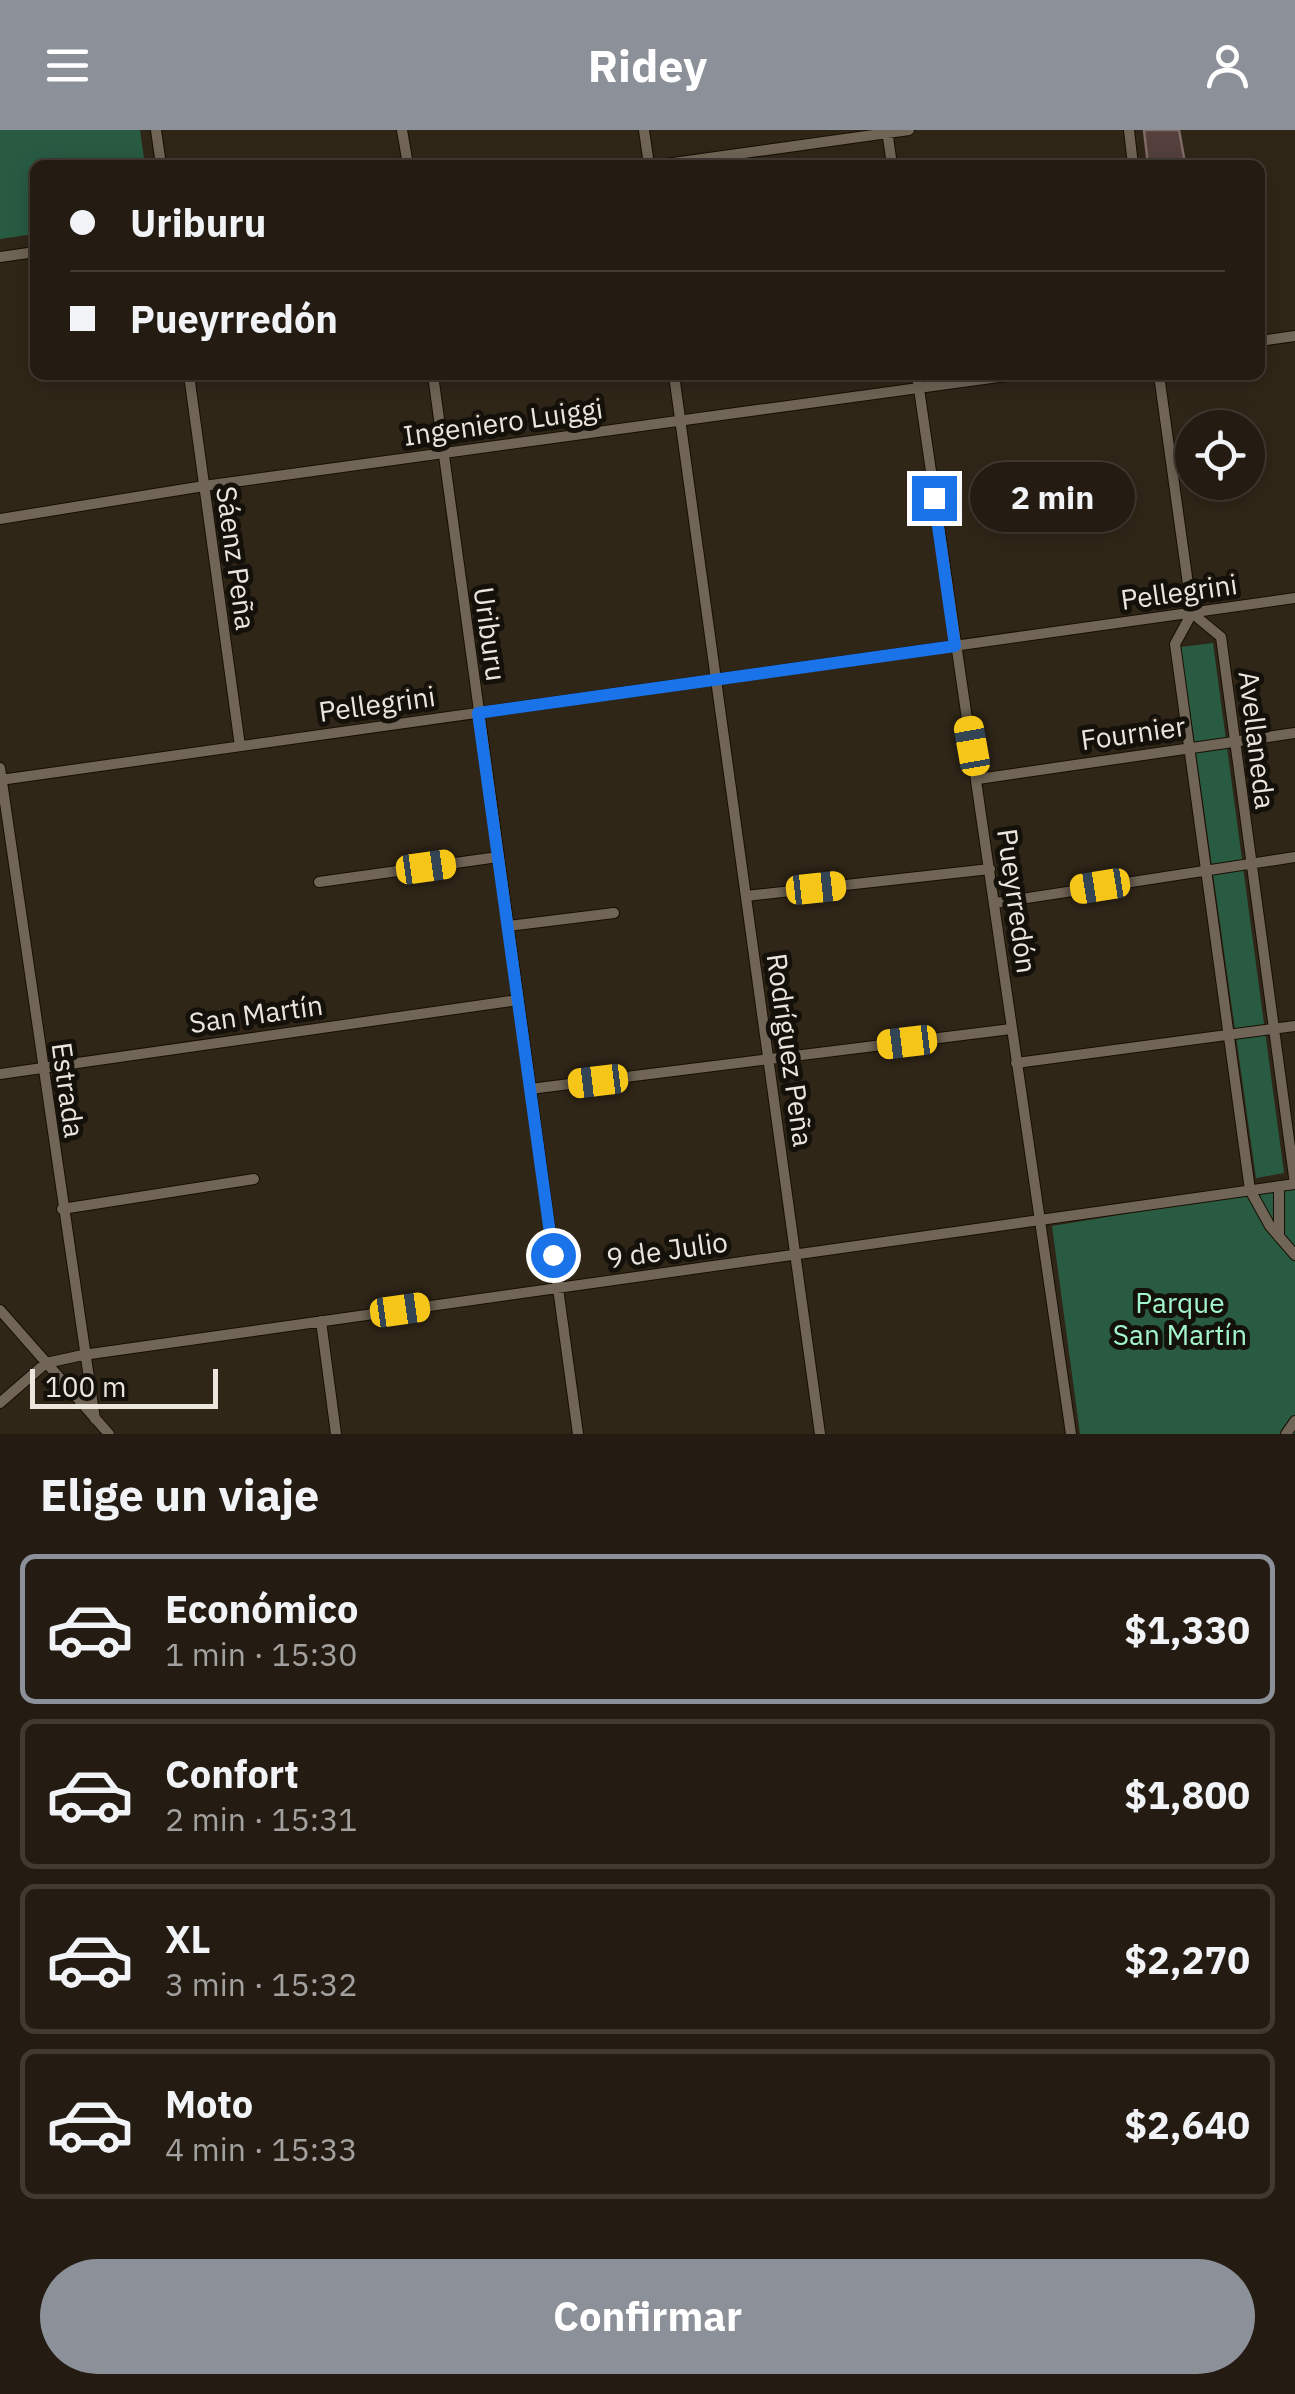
<!DOCTYPE html>
<html lang="es">
<meta charset="utf-8">
<style>
:root{--surface:#241c12;--page:#302920;--text:#f1f3f6;--muted:#a3a19f;--line:#413a32;--accent:#8c9099}
body{margin:0;font-family:"IBM Plex Sans",sans-serif;background:var(--page);color:var(--text);height:100vh;display:flex;flex-direction:column;font-size:38px;white-space:nowrap}
*{box-sizing:border-box;margin:0}
p{font-size:32px;color:var(--muted)}
.icon{flex:none;width:55px;height:55px;fill:none;stroke:currentColor;stroke-width:2;stroke-linecap:round;stroke-linejoin:round}
.map{position:relative;height:1304px;overflow:hidden}
.drawer{display:flex;flex-direction:column;background:var(--surface);flex:1}
.drawer>*{flex:none}
.banner{position:absolute;left:30px;top:30px;width:1235px;height:220px;border-radius:15px;box-shadow:0 5px 25px #0003,0 0 0 2px var(--line);display:grid;align-content:center;height:220px;padding:0 40px;background:var(--surface)}
.buttons{position:absolute;left:1175px;top:280px;display:grid;gap:20px}
.buttons a{display:grid;place-items:center;width:90px;height:90px;border-radius:50%;background:var(--surface);box-shadow:0 5px 25px #0003,0 0 0 2px var(--line);font-size:50px}
.scale{position:absolute;left:30px;bottom:25px;width:188px;box-sizing:border-box;padding-left:10px;border:5px solid #ebe5dc;border-top:0;font-size:28px;line-height:35px;white-space:nowrap;color:#ebe5dc;-webkit-text-stroke:8px #14100a;paint-order:stroke}
.end{position:absolute;width:45px;height:45px;margin:-22px;border:12px solid #1a73e8;background:#fff;box-shadow:0 0 0 5px #fff}
.from{border-radius:50%}
.bubble{position:absolute;height:70px;border-radius:35px;background:var(--surface);box-shadow:0 5px 25px #0003,0 0 0 2px var(--line);font-size:32px;font-weight:800;line-height:70px;text-align:center}
.car{position:absolute;width:30px;height:60px;margin:-30px -15px;border-radius:12px;box-shadow:0 0 8px 2px #0007;background:linear-gradient(#f5c518 24%,#345 0 40%,#f5c518 0 76%,#345 0 86%,#f5c518 0)}
.banner b{display:flex;align-items:center;gap:35px;height:95px;font-size:38px}
.banner b+b{border-top:2px solid var(--line)}
.banner i{width:25px;height:25px;background:var(--text)}
ul{padding:0;list-style:none}
li{display:flex;align-items:center;gap:30px;height:150px;margin:0 20px 15px;padding:0 20px;border:5px solid var(--line);border-radius:15px}
li div{flex:1}
li b{display:block;font-size:38px}
li em{font-style:normal;font-weight:800}
li.on{border-color:var(--accent)}
li>.icon{width:90px;height:90px;stroke-width:1.5}
h2{padding:0 40px;font-size:45px;line-height:120px}
.action{display:flex;gap:20px;margin-top:auto;padding:20px 40px}
.action a{flex:1;height:115px;border-radius:60px;background:var(--accent);color:#fff;font-size:40px;font-weight:800;line-height:115px;text-align:center}
header{display:flex;justify-content:space-between;align-items:center;height:130px;padding:0 40px;background:var(--accent);color:#fff;font-size:45px;font-weight:800}
.map>svg:first-child{display:block}
.green{fill:#295b43}
.building{fill:#54413d;stroke:#806b67;stroke-width:2.5}
.lines{fill:none;stroke-linecap:round;stroke-linejoin:round}
.street-casing{stroke:#170f03;stroke-width:12}
.street{stroke:#706556;stroke-width:10}
.route{stroke:#1a73e8;stroke-width:12}
.labels{text-anchor:middle;stroke-width:10;stroke-linejoin:round;paint-order:stroke}
.street-label{font-size:28px;fill:#ebe5dc;stroke:#14100a}
.park-label{font-size:28px;fill:#a3f6cb;stroke:#14100a}
</style>
<header><svg class="icon" aria-label="menu" viewBox="0 0 24 24"><path d="M4 6h16M4 12h16M4 18h16"/></svg>Ridey<svg class="icon" aria-label="person" viewBox="0 0 24 24"><circle cx="12" cy="8" r="4"/><path d="M4 21q1-7 8-7t8 7"/></svg></header>
<div class="map">
<svg width="1295" height="1304" viewBox="0 0 1295 1304">
<rect width="100%" height="100%" fill="#302618"/>
<path class="green" d="M0,0H140L145,35H35V104L0,109Z
M1213,513L1284,1043L1256,1048L1181,517Z
M1295,1056V1304H1080L1052,1096Z"/>
<path class="building" d="M1144,0H1179L1185,33L1148,35Z"/>
<g class="lines">
<defs>
<path id="street" d="M156,0L161,35
M402,0L408,35
M644,0L649,35
M887,0L892,35
M1129,0L1133,35
M659,35L909,0
M0,127L35,122
M1260,211L1295,206
M189,245L240,616
M433,245L578,1304
M674,245L820,1304
M917,245L1071,1304
M1159,245L1192,483L1175,514L1250,1060L1270,1096L1295,1125
M0,389L204,356L1013,245
M1192,483L1221,507L1295,1054
M0,638L95,1289
M978,649L1295,603
M0,650L1295,468
M319,752L498,727
M746,766L990,739
M995,773L1295,727
M508,796L614,783
M1016,933L1295,896
M0,944L518,870
M530,959L1011,899
M62,1079L254,1049
M1279,1107V1056
M0,1180L109,1304
M321,1191L336,1304
M0,1273L46,1233L83,1225L1295,1054
M1286,1304L1295,1291"/>
</defs>
<use href="#street" class="street-casing"/>
<use href="#street" class="street"/>
</g>
<g class="lines">
<path class="route" d="M553,1125L478,583L955,516L934,368"/>
</g>
<g class="labels">
<g class="street-label">
<text transform="translate(503 292) rotate(-8)" y="10">Ingeniero Luiggi</text>
<text transform="translate(236 428) rotate(82)" y="10">Sáenz Peña</text>
<text transform="translate(1179 462) rotate(-8)" y="10">Pellegrini</text>
<text transform="translate(490 504) rotate(82)" y="10">Uriburu</text>
<text transform="translate(377 574) rotate(-8)" y="10">Pellegrini</text>
<text transform="translate(1133 603) rotate(-8)" y="10">Fournier</text>
<text transform="translate(1257 610) rotate(83)" y="10">Avellaneda</text>
<text transform="translate(1017 771) rotate(82)" y="10">Pueyrredón</text>
<text transform="translate(256 884) rotate(-8)" y="10">San Martín</text>
<text transform="translate(790 920) rotate(82)" y="10">Rodríguez Peña</text>
<text transform="translate(68 960) rotate(82)" y="10">Estrada</text>
<text transform="translate(667 1120) rotate(-8)" y="10">9 de Julio</text>
</g>
<g class="park-label">
<text x="1180" y="1183">Parque<tspan x="1180" dy="32">San Martín</tspan></text>
</g>
</g>
</svg>
<div class="buttons">
<a><svg class="icon" aria-label="locate" viewBox="0 0 24 24"><circle cx="12" cy="12" r="6"/><path d="M12 2v4M12 18v4M2 12h4M18 12h4"/></svg></a>
</div>
<div class="scale">100 m</div>
<i class="end from" style="left:553px;top:1125px"></i>
<i class="end" style="left:934px;top:368px"></i>
<div class="bubble" style="left:970px;top:332px;width:165px">2 min</div>
<i class="car" style="left:972px;top:616px;rotate:350deg"></i>
<i class="car" style="left:426px;top:737px;rotate:82deg"></i>
<i class="car" style="left:1100px;top:756px;rotate:261deg"></i>
<i class="car" style="left:816px;top:758px;rotate:84deg"></i>
<i class="car" style="left:907px;top:912px;rotate:263deg"></i>
<i class="car" style="left:598px;top:951px;rotate:263deg"></i>
<i class="car" style="left:400px;top:1180px;rotate:82deg"></i>
<div class="banner">
<b><i class="from"></i>Uriburu</b>
<b><i></i>Pueyrredón</b>
</div>
</div>
<section class="drawer">
<h2>Elige un viaje</h2>
<ul>
<li class="on"><svg class="icon" aria-label="car" viewBox="0 0 24 24"><path d="M5 17H2v-5l4-1 3-4h7l3 4 3 1v5h-3M9 17h6M6 11h13"/><circle cx="7" cy="17" r="2"/><circle cx="17" cy="17" r="2"/></svg><div><b>Económico</b><p>1 min · 15:30</p></div><em>$1,330</em></li>
<li><svg class="icon" aria-label="car" viewBox="0 0 24 24"><path d="M5 17H2v-5l4-1 3-4h7l3 4 3 1v5h-3M9 17h6M6 11h13"/><circle cx="7" cy="17" r="2"/><circle cx="17" cy="17" r="2"/></svg><div><b>Confort</b><p>2 min · 15:31</p></div><em>$1,800</em></li>
<li><svg class="icon" aria-label="car" viewBox="0 0 24 24"><path d="M5 17H2v-5l4-1 3-4h7l3 4 3 1v5h-3M9 17h6M6 11h13"/><circle cx="7" cy="17" r="2"/><circle cx="17" cy="17" r="2"/></svg><div><b>XL</b><p>3 min · 15:32</p></div><em>$2,270</em></li>
<li><svg class="icon" aria-label="car" viewBox="0 0 24 24"><path d="M5 17H2v-5l4-1 3-4h7l3 4 3 1v5h-3M9 17h6M6 11h13"/><circle cx="7" cy="17" r="2"/><circle cx="17" cy="17" r="2"/></svg><div><b>Moto</b><p>4 min · 15:33</p></div><em>$2,640</em></li>
</ul>
<div class="action"><a>Confirmar</a></div>
</section>
